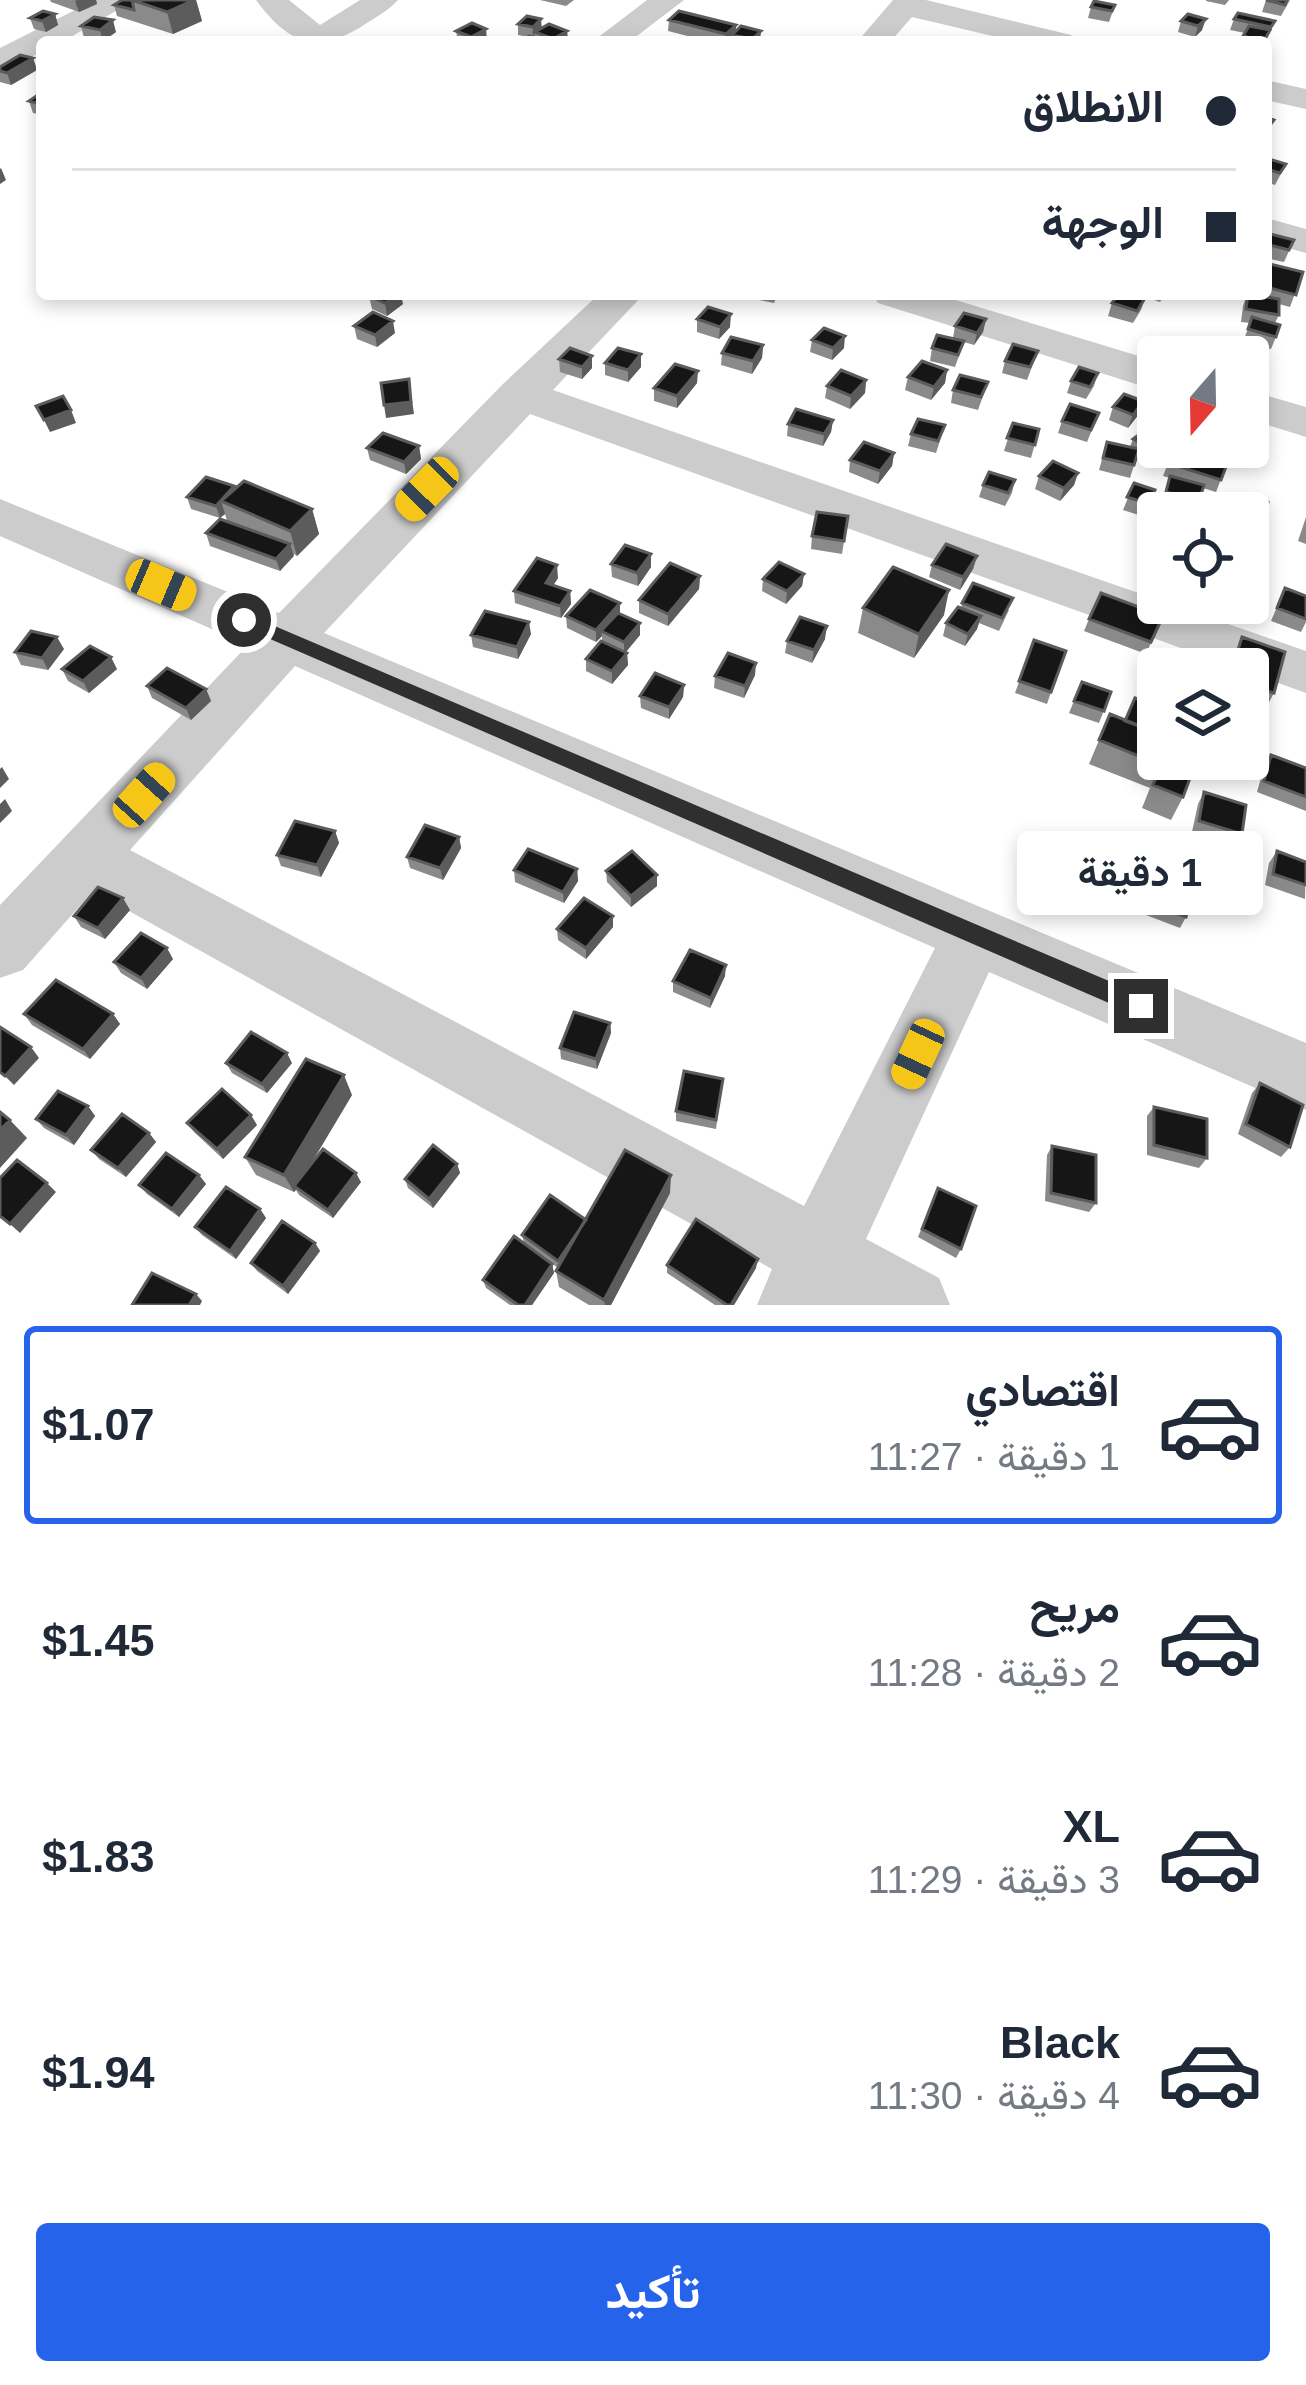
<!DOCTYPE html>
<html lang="ar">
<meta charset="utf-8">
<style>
:root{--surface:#fff;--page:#f2f2f3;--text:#1f2937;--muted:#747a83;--line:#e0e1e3;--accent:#2563eb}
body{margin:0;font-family:Arial,Vazirmatn,sans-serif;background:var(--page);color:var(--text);direction:rtl;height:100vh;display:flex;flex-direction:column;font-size:45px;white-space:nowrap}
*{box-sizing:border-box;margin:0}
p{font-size:39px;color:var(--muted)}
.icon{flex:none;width:66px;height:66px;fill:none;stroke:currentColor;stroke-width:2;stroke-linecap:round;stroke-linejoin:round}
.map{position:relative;height:1305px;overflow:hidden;direction:ltr}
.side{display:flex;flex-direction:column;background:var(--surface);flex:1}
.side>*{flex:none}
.banner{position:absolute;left:36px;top:36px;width:1236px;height:264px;border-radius:12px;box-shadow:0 6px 18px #0003;direction:rtl;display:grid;align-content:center;height:264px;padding:0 36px;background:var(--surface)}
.needle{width:78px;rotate:200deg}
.controls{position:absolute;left:1137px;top:336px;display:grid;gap:24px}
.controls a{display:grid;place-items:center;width:132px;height:132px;border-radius:12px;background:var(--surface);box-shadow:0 6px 18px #0003;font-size:60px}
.end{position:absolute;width:54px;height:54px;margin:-27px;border:15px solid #2f2f2f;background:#fff;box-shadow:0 0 0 6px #fff}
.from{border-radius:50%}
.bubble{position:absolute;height:84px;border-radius:12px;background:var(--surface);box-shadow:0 6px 18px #0003;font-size:39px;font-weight:700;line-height:84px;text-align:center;direction:rtl}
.car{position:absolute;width:36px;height:72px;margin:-36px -18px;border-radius:15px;box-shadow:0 0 9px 3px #0007;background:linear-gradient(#f5c518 24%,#345 0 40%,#f5c518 0 76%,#345 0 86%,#f5c518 0)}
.banner b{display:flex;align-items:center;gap:42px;height:114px;font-size:45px}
.banner b+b{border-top:3px solid var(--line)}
.banner i{width:30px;height:30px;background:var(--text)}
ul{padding:21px 0 0;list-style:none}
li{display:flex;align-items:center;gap:36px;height:198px;margin:0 24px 18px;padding:0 12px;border:6px solid transparent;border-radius:12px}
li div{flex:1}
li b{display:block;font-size:45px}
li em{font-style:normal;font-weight:700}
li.active{border-color:var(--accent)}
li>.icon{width:108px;height:108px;stroke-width:1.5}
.action{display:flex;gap:24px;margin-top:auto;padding:24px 36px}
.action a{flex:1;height:138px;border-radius:12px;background:var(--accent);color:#fff;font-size:48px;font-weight:700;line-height:138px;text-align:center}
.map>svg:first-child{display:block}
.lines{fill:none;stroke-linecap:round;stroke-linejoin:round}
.minor{fill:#ccc;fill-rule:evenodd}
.wall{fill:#8a8a8a}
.shaded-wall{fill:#5c5c5c}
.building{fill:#161616;stroke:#5c5c5c;stroke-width:3}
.route{fill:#2f2f2f}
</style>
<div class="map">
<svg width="1306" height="1305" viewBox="0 0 1306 1305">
<rect width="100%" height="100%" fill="#fff"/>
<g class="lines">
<path class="minor" d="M95,0H135L62,42H42V52L0,71V48Z
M256,0H289L320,25L360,0H398C389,10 378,16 367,23C321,53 292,49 256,0Z
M647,0H684L629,42H592Z
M893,0H926L1071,35L1076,42H1018L912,17L890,42H857Z
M1266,80L1306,89V109L1266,100Z
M1266,218L1306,229V253L1266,242Z
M599,294H644L553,390L1306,651V693L530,414L324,633L1306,1043V1110L989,972L866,1239L939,1278L950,1305H757L772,1269L93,891L23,970L0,978V905L248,645L0,536V499L279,613L503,384ZM295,666L935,948L804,1206L130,850Z
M872,294H936L1158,362V391L878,303Z
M1248,390L1306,407V437L1248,419Z"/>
</g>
<path class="wall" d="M50,0H96L97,4L79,12L51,2Z
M122,0H196L202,21L173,34L117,16L114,5Z
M540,0H574L566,6Z
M1206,0H1229L1225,5L1206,1Z
M1266,0H1290L1281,16L1262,12Z
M1115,5L1109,22L1088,18L1091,7Z
M55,14L58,25L46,32L34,29L30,18Z
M1188,14L1202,30L1195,37L1178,32L1181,21Z
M1234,19L1275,21L1265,42H1241L1245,33L1230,30Z
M669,20L736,25V31L761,42H731L732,40L729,42H711L668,31Z
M518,24L567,31L568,42H520L528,37L518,35Z
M81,26L116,32L103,41L84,38Z
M456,31L487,40L483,42H458Z
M33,58L37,70L11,85L0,82V67Z
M42,92V115L33,113L29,101Z
M1266,158L1286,164L1275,185L1266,182Z
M1294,240L1284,262L1266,258V244Z
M1266,263L1303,272L1290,307L1279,304V315L1275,323L1276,337L1271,349L1243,342L1250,323L1241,322L1243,306L1247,294H1266Z
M750,294H778L774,303L750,298Z
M1138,294H1165L1160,302Z
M369,296L403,304L387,316L372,309Z
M1145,298L1141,310L1133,323L1108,316L1112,303Z
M697,319L730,327L719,339L697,332Z
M986,319L983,332L974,345L964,342L955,367L930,361L932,348L953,338L955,326Z
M354,326L395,333L377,347L357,339Z
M812,340L844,348L832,360L810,352Z
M763,345L762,358L752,374L721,365L722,353Z
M1038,351L1027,380L1002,373L1005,361Z
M592,356V368L582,379L560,372L559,359Z
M605,363L641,367L628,382L605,375Z
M947,370L945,383L931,400L905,390L908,377Z
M1098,373L1094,386L1086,399L1067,393L1071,381Z
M866,380L865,393L850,409L825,398L827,386Z
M988,382L978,410L951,403L953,390Z
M697,383L677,408L654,401V388Z
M1113,407L1139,414L1128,428L1109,420Z
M1099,413L1087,442L1058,433L1062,421Z
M833,420L831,432L823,446L787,436L788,424Z
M1013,423L1039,429L1031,458L1004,451Z
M945,425L936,453L908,446L911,434Z
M1133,439L1158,447H1168L1166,452L1150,464L1137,456L1130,478L1099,470L1107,442L1130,447Z
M419,446L421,459L406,474L370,460L367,448Z
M1174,448L1198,455L1232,451L1216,492L1203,488L1194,513L1161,504L1170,478L1163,476Z
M894,453L892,466L878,484L849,472L850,460Z
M1078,473L1074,485L1060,501L1035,489L1039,476Z
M1015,480L1012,493L1005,506L979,497L983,485Z
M1134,483L1155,490L1145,517L1123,510Z
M234,486L235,489L312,509L319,534L297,556L294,554L280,571L210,546L206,533L227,521L225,514L220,518L191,509L187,497Z
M1243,495L1265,519L1259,532L1248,529V513H1236Z
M848,516L842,554L811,549L812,536Z
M1306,517V544L1298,541Z
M1248,551L1257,575L1251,587L1248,586Z
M651,554V567L638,586L612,577L611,564Z
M977,556L973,569L960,590L929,577L932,565Z
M804,574L802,586L786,604L762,591L763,579Z
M700,576L699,589L668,626L639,613V600Z
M558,578L553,585L570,591L571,604L561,618L515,603L514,591Z
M1285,588L1306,596V622L1301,632L1271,621Z
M620,603V613L640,623V635L626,652L627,653L628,665L612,684L586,671V659L602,641V636L596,642L567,628L566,616Z
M962,603L1009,610L999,631L979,623L977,629L965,646L943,636L946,623L961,608Z
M863,608L944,615L914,658L858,633Z
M1163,616L1146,654L1084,631L1089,619Z
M531,634L518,659L473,647L471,635Z
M1242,637L1274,693L1267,706L1248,699V669H1229Z
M825,639L812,663L785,653L787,641Z
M1034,640L1051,692L1047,704L1015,693Z
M64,649L48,670L21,665L15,652Z
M62,669H117L89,693L68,681Z
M755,675L744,698L714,688L715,676Z
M1082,682L1111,692L1099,723L1069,713Z
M684,685L683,697L669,719L641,708L640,696Z
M147,686L206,689L211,701L191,720L152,698Z
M1135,698L1183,797L1171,820L1142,808L1150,788L1089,764L1110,714L1125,720Z
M1271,755L1306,768V811L1257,792L1264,767Z
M1204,792L1242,834L1235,846L1192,832L1198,804Z
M335,831L339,843L321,877L281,866L277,855Z
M459,837L461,848L443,880L410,868L407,857Z
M1277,851L1306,862L1305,899L1265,885L1269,863Z
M577,869L578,881L564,903L515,882L514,870Z
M606,871L657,875V886L631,907L607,882Z
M1161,873L1186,917L1180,928L1146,915L1155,885Z
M130,910L105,939L81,927L74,916Z
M613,916V927L586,959L558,940L557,929Z
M173,959L147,989L121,973L114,962Z
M725,976L710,1008L673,992V981Z
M24,1014H113L120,1024L90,1059L32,1025Z
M610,1023L611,1033L597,1069L561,1059L560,1048Z
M226,1063H292L267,1093L232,1073Z
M723,1079L716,1129L676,1121V1111Z
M1260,1083L1290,1147L1281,1157L1238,1134L1252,1093Z
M352,1095L310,1166L361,1182L333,1218L299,1195L296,1190L294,1192L256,1175L245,1157Z
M88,1106L95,1116L74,1145L44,1128L36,1119Z
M1154,1107L1207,1158L1199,1168L1147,1155V1116Z
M187,1123L257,1125L223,1159L194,1132Z
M149,1133L156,1142L126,1177L99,1159L91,1150Z
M1052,1146L1096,1203L1089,1212L1045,1201L1047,1155Z
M457,1164L460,1173L433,1208L408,1188L405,1179Z
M199,1175L206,1184L179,1217L147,1194L139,1185Z
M938,1188L961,1249L956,1258L918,1237Z
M670,1193L611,1305H589L559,1287L556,1271L558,1268L524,1243L522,1235L585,1219Z
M260,1209L266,1218L236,1259L202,1235L195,1227Z
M315,1243L320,1251L288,1294L257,1271L251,1263Z
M552,1264L554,1273L532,1305H510L486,1288L483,1280Z
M667,1265L756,1268L734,1305H715L667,1273Z"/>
<path class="shaded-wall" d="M77,0H96L97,4L79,12L75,1Z
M194,0H196L202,21L173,34L167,12Z
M55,14L58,25L46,32L42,21Z
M541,19L542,31L535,32L533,38V27Z
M1206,19L1202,30L1195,37L1198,26Z
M113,20L116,32L103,41L100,30Z
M736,25L735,35H732V40L725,42L726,34Z
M486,29L487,40L483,42H471V37Z
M567,31L568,42H553V39Z
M761,31L760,42H751L752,39Z
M33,58L37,70L11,85L7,73Z
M1,168L6,180L0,184V169Z
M398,294H401L403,304L387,316L385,303Z
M731,314L730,327L719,339L720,327Z
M986,319L983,332L974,345L977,333Z
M393,321L395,333L377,347L375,335Z
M845,336L844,348L832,360L833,348Z
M763,345L762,358L752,374L753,361Z
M641,354V367L628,382V370Z
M592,356V368L582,379V367Z
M947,370L945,383L931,400L934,387Z
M698,371L697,383L677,408V396Z
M409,379L414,414L386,418L384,405Z
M866,380L865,393L850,409L851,396Z
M1143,401L1139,414L1128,428L1133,415Z
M71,410L76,423L50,432L44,420Z
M833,420L831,432L823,446L824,434Z
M419,446L421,459L406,474L404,462Z
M1160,447H1168L1166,452L1150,464L1155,451Z
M894,453L892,466L878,484L880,471Z
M1078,473L1074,485L1060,501L1064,488Z
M234,486L238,499L221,501L225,514L220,518L216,506Z
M312,509L319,534L297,556L290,531Z
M290,544L294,556L280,571L276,559Z
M651,554V567L638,586L637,573Z
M977,556L973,569L960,590L963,577Z
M557,565L558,578L547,595L546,583Z
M804,574L802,586L786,604L787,591Z
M700,576L699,589L668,626V614Z
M949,590L944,615L914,658L919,634Z
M570,591L571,604L561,618L560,606Z
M620,603V616L601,631L602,636L596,642V630Z
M981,616L977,629L965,646L968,634Z
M529,622L531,634L518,659L517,647Z
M640,623V635L624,654V642Z
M827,626L825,639L812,663L814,650Z
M57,637L64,649L48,670L42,658Z
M627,653L628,665L612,684V671Z
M111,657L117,669L89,693L83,681Z
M756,663L755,675L744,698L745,686Z
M684,685L683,697L669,719V707Z
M206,689L211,701L191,720L186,708Z
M2,767L9,779L0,788V769Z
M5,799L12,811L0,823V804Z
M335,831L339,843L321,877L317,865Z
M459,837L461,848L443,880L440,868Z
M577,869L578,881L564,903L563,892Z
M657,875V886L631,907V896Z
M123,898L130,910L105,939L98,928Z
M613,916V927L586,959V948Z
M167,948L173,959L147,989L141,978Z
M726,965L725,976L710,1008L711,998Z
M113,1014L120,1024L90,1059L83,1049Z
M610,1023L611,1033L597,1069L596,1059Z
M31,1047L39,1058L14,1085L5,1076Z
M287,1053L292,1063L267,1093L262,1084Z
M344,1075L352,1095L296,1188L294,1186L296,1190L294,1192L284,1175Z
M88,1106L95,1116L74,1145L66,1135Z
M251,1115L257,1125L223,1159L217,1149Z
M10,1120L27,1138L0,1168V1130Z
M149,1133L156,1142L126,1177L118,1168Z
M457,1164L460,1173L433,1208L429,1199Z
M356,1173L361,1182L333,1218L328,1210Z
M199,1175L206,1184L179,1217L172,1209Z
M671,1175L670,1193L611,1305H605L604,1300Z
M47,1183L56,1192L20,1233L10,1224Z
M260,1209L266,1218L236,1259L230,1251Z
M315,1243L320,1251L288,1294L283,1286Z
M758,1259L756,1268L734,1305H731Z
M552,1264L554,1273L532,1305H525Z
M196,1294L202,1301L200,1305H189Z"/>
<path class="building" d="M122,0H132L134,10L114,5Z
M132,0H194L167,12Z
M1266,0H1287L1285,5Z
M1094,1L1115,5L1112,11L1091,7Z
M43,11L55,14L42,21L30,18Z
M679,11L736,25L726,34L669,20Z
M1238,13L1275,21L1271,27L1234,19Z
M1188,14L1206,19L1198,26L1181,21Z
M527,16L541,19L533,27L518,24Z
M94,17L113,20L100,30L81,26Z
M472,23L486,29L471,37L456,31Z
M549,24L567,31L553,39L535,32Z
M741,26L761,31L752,39L732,35Z
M1249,26L1270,30L1264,41L1243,36Z
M529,36L546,40L520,42Z
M20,55L33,58L7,73L0,71V67Z
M42,92V104L29,101Z
M1266,117L1274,120L1266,130Z
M1266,158L1286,164L1280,173L1266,169Z
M1270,234L1294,240L1289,250L1266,244Z
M1266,263L1303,272L1296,295L1266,287Z
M373,294H398L385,303L369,296Z
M1119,294H1133L1145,298L1137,311L1112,303Z
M1248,294L1279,299V315L1246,309Z
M708,307L731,314L720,327L697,319Z
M373,312L393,321L375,335L354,326Z
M964,313L986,319L977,333L955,326Z
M1252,317L1280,325L1276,337L1248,329Z
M824,328L845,336L833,348L812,340Z
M937,335L964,341L958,355L932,348Z
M731,337L763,345L753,361L722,353Z
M1013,344L1038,351L1030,367L1005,361Z
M570,348L592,356L582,367L559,359Z
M618,348L641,354L628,370L605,363Z
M922,361L947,370L934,387L908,377Z
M675,364L698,371L677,396L654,388Z
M1079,367L1098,373L1090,387L1071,381Z
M841,370L866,380L851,396L827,386Z
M960,375L988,382L981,397L953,390Z
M409,379L411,402L384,405L381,383Z
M1124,394L1143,401L1133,415L1113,407Z
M63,396L71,410L44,420L36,406Z
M1070,404L1099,413L1091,430L1062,421Z
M796,409L833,420L824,434L788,424Z
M918,419L945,425L938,441L911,434Z
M1013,423L1039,429L1035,445L1007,438Z
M1149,427L1158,432V447H1160L1155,451L1133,439Z
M383,433L419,446L404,462L367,448Z
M864,442L894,453L880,471L850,460Z
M1107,442L1139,449L1134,465L1103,458Z
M1201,447H1219L1232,451L1221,480L1168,463L1174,448L1198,455Z
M1053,461L1078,473L1064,488L1039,476Z
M989,472L1015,480L1008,493L983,485Z
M1170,476L1204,485L1199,501L1166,492Z
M206,477L234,486L216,506L187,497Z
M244,481L312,509L290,531L221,501Z
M1134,483L1155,490L1149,504L1127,497Z
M1243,495L1268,502L1265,519L1248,515V513L1238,512Z
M817,512L848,516L844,541L812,536Z
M220,519L290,544L276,559L206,533Z
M946,544L977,556L963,577L932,565Z
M625,545L651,554L637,573L611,564Z
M1248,551L1261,554L1257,575L1248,572Z
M537,558L557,565L546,583L570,591L560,606L514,591Z
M779,562L804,574L787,591L763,579Z
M670,563L700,576L668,614L639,600Z
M893,567L949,590L919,634L863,608Z
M973,583L1013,598L1002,618L962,603Z
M1285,588L1306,596V619L1277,608Z
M590,590L620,603L596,630L566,616Z
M1101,593L1163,616L1151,642L1089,619Z
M958,607L981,616L968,634L946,623Z
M485,611L529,622L517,647L471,635Z
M618,613L640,623L624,642L601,631Z
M800,617L827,626L814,650L787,641Z
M31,631L57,637L42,658L15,652Z
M1242,637L1285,652L1274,693L1248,685V669H1232Z
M1034,640L1066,651L1051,692L1019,681Z
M601,641L627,653L612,671L586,659Z
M90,646L111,657L83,681L62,669Z
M728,653L756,663L745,686L715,676Z
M167,668L206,689L186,708L147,686Z
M655,673L684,685L669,707L640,696Z
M1082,682L1111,692L1104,711L1074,701Z
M1135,698L1158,707V733L1125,721Z
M1110,714L1158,733V759H1197L1183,797L1153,785L1161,765L1099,740Z
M1271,755L1306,768V797L1264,781Z
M1204,792L1246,805L1242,834L1199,821Z
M295,821L335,831L317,865L277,855Z
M425,825L459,837L440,868L407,857Z
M528,849L577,869L563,892L514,870Z
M632,851L657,875L631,896L606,871Z
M1277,851L1306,862V885L1273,874Z
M1161,873L1195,886L1186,917L1152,904Z
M98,887L123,898L98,928L74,916Z
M584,898L613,916L586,948L557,929Z
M141,933L167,948L141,978L114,962Z
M690,950L726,965L711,998L673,981Z
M56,980L113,1014L83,1049L24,1014Z
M574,1012L610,1023L596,1059L560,1048Z
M0,1027L31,1047L5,1076L0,1072Z
M251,1032L287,1053L262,1084L226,1063Z
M306,1059L344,1075L284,1175L245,1157Z
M684,1071L723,1079L716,1120L676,1111Z
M1260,1083L1303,1105L1290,1147L1246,1124Z
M222,1089L251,1115L217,1149L187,1123Z
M58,1091L88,1106L66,1135L36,1119Z
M1154,1107L1207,1119V1158L1154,1145Z
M0,1112L10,1120L0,1130Z
M122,1114L149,1133L118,1168L91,1150Z
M433,1145L457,1164L429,1199L405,1179Z
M1052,1146L1096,1155V1203L1051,1193Z
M323,1149L356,1173L328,1210L294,1186Z
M625,1150L671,1175L604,1300L556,1271Z
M166,1153L199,1175L172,1209L139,1185Z
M17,1160L47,1183L10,1224L0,1216V1178Z
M226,1187L260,1209L230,1251L195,1227Z
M938,1188L976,1206L961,1249L922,1229Z
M550,1195L586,1220L558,1261L522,1235Z
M696,1219L758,1259L731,1305H727L667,1265Z
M282,1221L315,1243L283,1286L251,1263Z
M514,1236L552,1264L525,1305H518L483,1280Z
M152,1273L196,1294L189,1305H132Z"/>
<path class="route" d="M244,613L1149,998L1153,1006L1141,1017L1132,1013L238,625V615Z"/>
</svg>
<div class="controls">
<a><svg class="needle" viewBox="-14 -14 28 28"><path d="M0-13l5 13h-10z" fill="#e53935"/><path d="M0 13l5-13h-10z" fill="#747a83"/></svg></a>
<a><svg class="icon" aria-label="locate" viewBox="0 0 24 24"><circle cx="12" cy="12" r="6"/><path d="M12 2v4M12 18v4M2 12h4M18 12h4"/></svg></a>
<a><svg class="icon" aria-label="layers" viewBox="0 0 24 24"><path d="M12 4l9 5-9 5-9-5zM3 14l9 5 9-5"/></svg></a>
</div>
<i class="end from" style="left:244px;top:620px"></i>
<i class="end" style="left:1141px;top:1006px"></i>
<div class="bubble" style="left:1017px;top:831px;width:246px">1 دقيقة</div>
<i class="car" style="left:427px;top:489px;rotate:224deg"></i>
<i class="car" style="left:161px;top:585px;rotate:113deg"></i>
<i class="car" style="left:144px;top:795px;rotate:42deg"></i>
<i class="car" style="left:918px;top:1054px;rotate:205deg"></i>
<div class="banner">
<b><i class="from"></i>الانطلاق</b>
<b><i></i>الوجهة</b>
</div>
</div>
<section class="side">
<ul>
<li class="active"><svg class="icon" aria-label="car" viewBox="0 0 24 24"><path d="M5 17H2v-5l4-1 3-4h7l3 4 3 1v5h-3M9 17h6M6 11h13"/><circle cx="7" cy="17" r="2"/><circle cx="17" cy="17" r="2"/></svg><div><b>اقتصادي</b><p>1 دقيقة · 11:27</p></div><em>$1.07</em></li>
<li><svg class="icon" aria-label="car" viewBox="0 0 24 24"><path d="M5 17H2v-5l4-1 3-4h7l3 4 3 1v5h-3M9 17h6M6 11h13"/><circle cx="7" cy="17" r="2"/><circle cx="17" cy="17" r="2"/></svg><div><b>مريح</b><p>2 دقيقة · 11:28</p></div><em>$1.45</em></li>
<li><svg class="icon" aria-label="car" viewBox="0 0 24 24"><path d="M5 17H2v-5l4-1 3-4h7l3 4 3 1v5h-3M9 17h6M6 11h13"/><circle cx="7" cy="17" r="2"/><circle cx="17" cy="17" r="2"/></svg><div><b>XL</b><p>3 دقيقة · 11:29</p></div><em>$1.83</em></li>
<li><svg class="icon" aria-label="car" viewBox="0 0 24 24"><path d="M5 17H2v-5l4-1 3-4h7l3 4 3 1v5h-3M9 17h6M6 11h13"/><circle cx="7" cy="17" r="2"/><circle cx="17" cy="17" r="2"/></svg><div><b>Black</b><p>4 دقيقة · 11:30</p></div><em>$1.94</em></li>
</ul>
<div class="action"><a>تأكيد</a></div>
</section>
